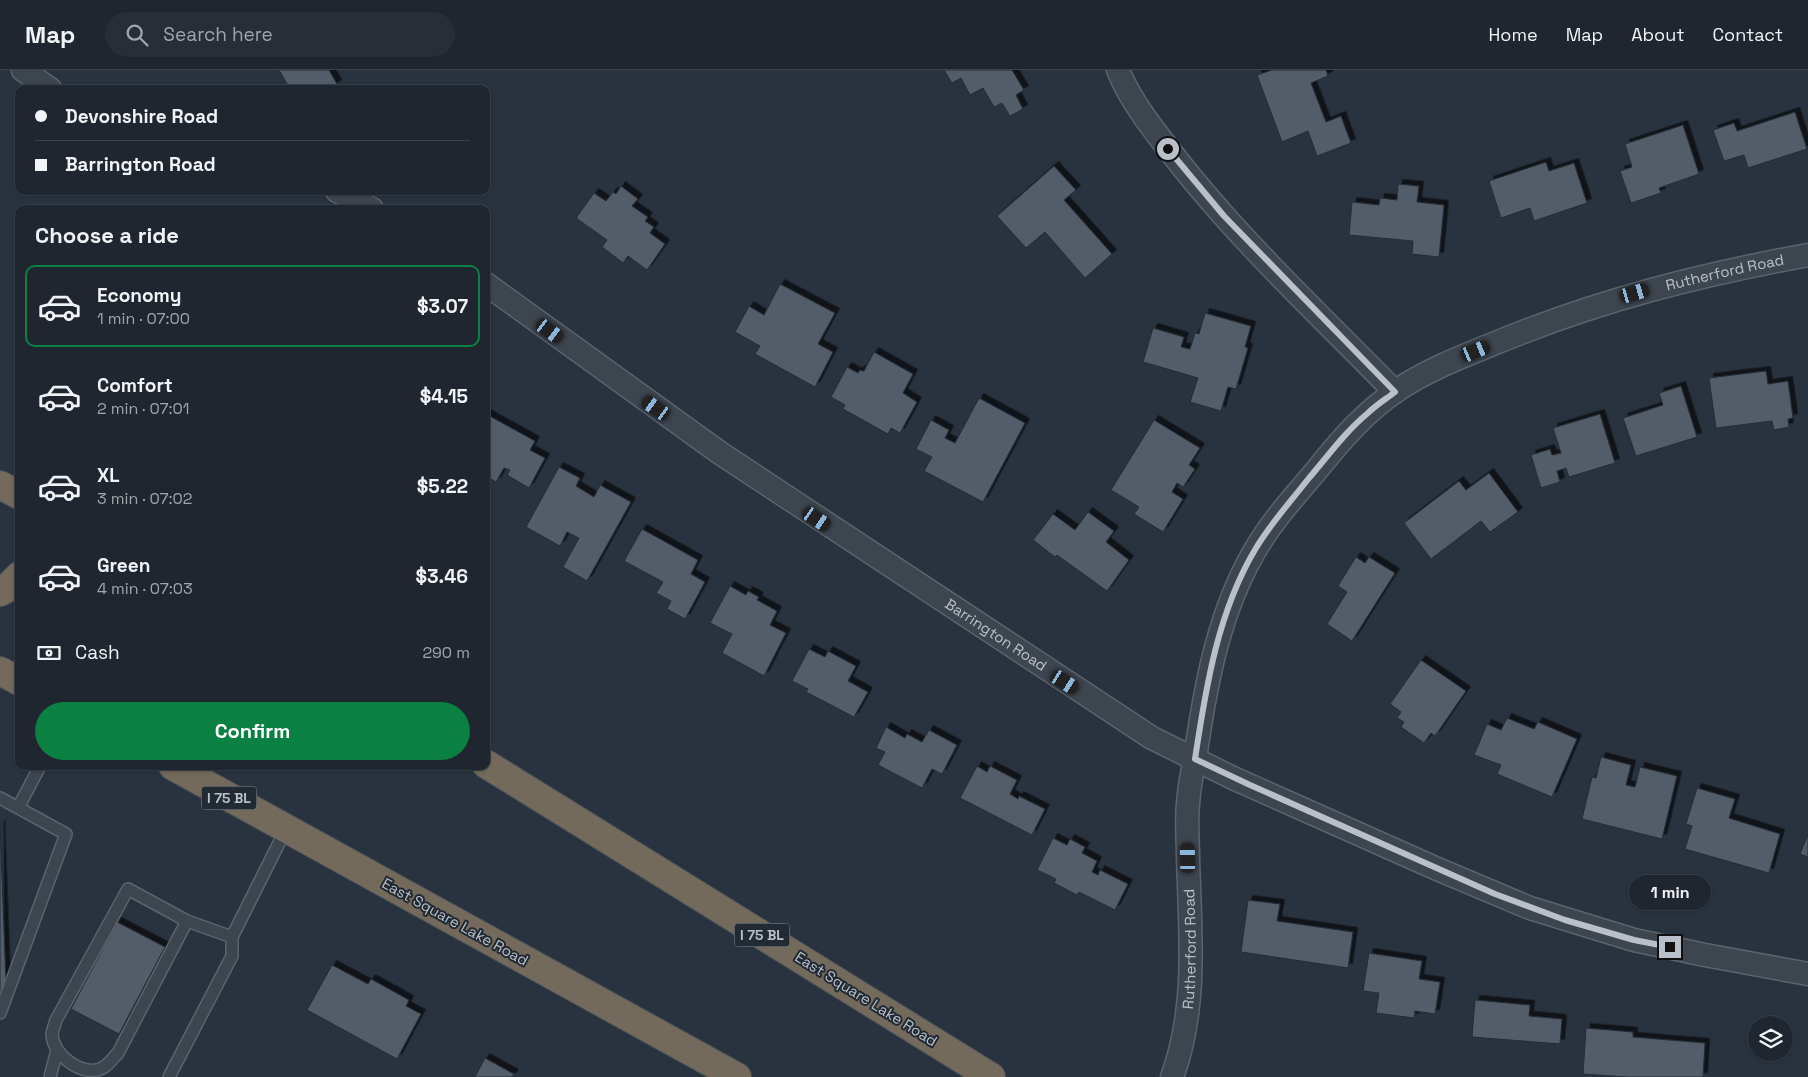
<!DOCTYPE html>
<meta charset="utf-8">
<style>
:root{--surface:#1f262f;--page:#272e37;--text:#f1f3f6;--muted:#a1a5aa;--line:#3c434b;--accent:#0b8043}
body{margin:0;font-family:"Space Grotesk",sans-serif;background:var(--page);color:var(--text);height:100vh;display:flex;flex-direction:column;font-size:19px;white-space:nowrap}
*{box-sizing:border-box;margin:0}
p{font-size:16px;color:var(--muted)}
.icon{flex:none;width:28px;height:28px;fill:none;stroke:currentColor;stroke-width:2;stroke-linecap:round;stroke-linejoin:round}
.map{position:relative;flex:1;overflow:hidden}
.side{position:absolute;left:15px;top:135px;width:475px;height:565px;display:flex;flex-direction:column;background:var(--surface);border-radius:10px;box-shadow:0 1px 4px #0004,0 0 0 1px var(--line)}
.side>*{flex:none}
.banner{position:absolute;left:15px;top:15px;width:475px;height:110px;border-radius:10px;box-shadow:0 1px 4px #0004,0 0 0 1px var(--line);display:grid;align-content:center;height:110px;padding:0 20px;background:var(--surface)}
.controls{position:absolute;left:1748px;top:946px;display:grid;gap:10px}
.controls a{display:grid;place-items:center;width:45px;height:45px;border-radius:50%;background:var(--surface);box-shadow:0 1px 4px #0004,0 0 0 1px var(--line);font-size:25px}
.end{position:absolute;width:22px;height:22px;margin:-11px;border:6px solid #bac0c9;background:#111;box-shadow:0 0 0 2px #111}
.from{border-radius:50%}
.bubble{position:absolute;height:35px;border-radius:18px;background:var(--surface);box-shadow:0 1px 4px #0004,0 0 0 1px var(--line);font-size:16px;font-weight:600;line-height:35px;text-align:center}
.car{position:absolute;width:15px;height:30px;margin:-15px -8px;border-radius:6px;box-shadow:0 0 4px 1px #0007;background:linear-gradient(#222 24%,#8ab4d8 0 40%,#222 0 76%,#8ab4d8 0 86%,#222 0)}
.banner b{display:flex;align-items:center;gap:18px;height:48px;font-size:19px}
.banner b+b{border-top:1px solid var(--line)}
.banner i{width:12px;height:12px;background:var(--text)}
ul{padding:0;list-style:none}
li{display:flex;align-items:center;gap:15px;height:82px;margin:0 10px 8px;padding:0 10px;border:2px solid transparent;border-radius:10px}
li div{flex:1}
li b{display:block;font-size:19px}
li em{font-style:normal;font-weight:600}
li.active{border-color:var(--accent)}
li>.icon{width:45px;height:45px;stroke-width:1.5}
h2{padding:0 20px;font-size:22px;line-height:60px}
.pay{display:flex;align-items:center;gap:12px;height:55px;padding:0 20px;font-size:19px}
.pay p{margin-inline-start:auto}
.button{display:flex;gap:10px;margin-top:auto;padding:10px 20px}
.button a{flex:1;height:58px;border-radius:30px;background:var(--accent);color:#fff;font-size:20px;font-weight:600;line-height:58px;text-align:center}
header{display:flex;align-items:center;gap:30px;box-sizing:border-box;height:70px;padding:0 25px;background:var(--surface);border-bottom:1px solid var(--line)}
header strong{font-size:24px}
nav{display:flex;gap:28px;margin-inline-start:auto;font-size:18px}
.search{width:350px;height:45px;background:var(--page);display:flex;align-items:center;gap:12px;box-sizing:border-box;padding:0 18px;border-radius:28px;color:var(--muted);font-size:19px}
.map>svg:first-child{display:block}
.building{fill:#535c69;stroke:#242c36;filter:url(#shadow)}
.lines{fill:none;stroke-linecap:round;stroke-linejoin:round}
.lane-casing{stroke:#5b636c;stroke-width:14}
.street-casing{stroke:#5b636c;stroke-width:25}
.highway-casing{stroke:#485059;stroke-width:30}
.lane{stroke:#3d454f;stroke-width:11}
.street{stroke:#3d454f;stroke-width:22}
.highway{stroke:#746a5b;stroke-width:28}
.route{stroke:#bac0c9;stroke-width:6}
.labels{text-anchor:middle;stroke-width:4;stroke-linejoin:round;paint-order:stroke}
.shield{fill:#222a34;stroke:#8c939c;stroke-width:1}
.shield-label{font-size:14px;font-weight:bold;fill:#bac0c9}
.street-label{font-size:15px;fill:#bac0c9;stroke:#222a34}
</style>
<header>
<strong>Map</strong>
<div class="search"><svg class="icon" aria-label="search" viewBox="0 0 24 24"><circle cx="10" cy="10" r="6"/><path d="M15 15l6 6"/></svg>Search here</div>
<nav><a>Home</a><a>Map</a><a>About</a><a>Contact</a></nav>
</header>
<div class="map">
<svg width="1808" height="1007" viewBox="0 0 1808 1007">
<defs>
<filter id="shadow"><feDropShadow dx="4.5" dy="-4.5" stdDeviation="0" flood-color="#0009"/></filter>
</defs>
<rect width="100%" height="100%" fill="#29333f"/>
<path class="building" d="M279,0H329L337,14L330,19H290Z
M944,0H1012L1024,20L1016,25L1023,39L1010,46L1002,33L994,37L983,18L970,25L961,8L952,13Z
M1272,0H1326L1328,6L1311,13L1326,52L1341,46L1351,73L1317,86L1308,61L1282,72L1257,5Z
M1795,42L1807,79L1748,98L1744,85L1724,91L1713,60L1734,53L1737,61Z
M1683,55L1699,104L1659,118L1661,123L1631,133L1620,101L1632,97L1625,74Z
M1546,92L1549,101L1574,93L1587,133L1534,151L1530,138L1501,148L1489,111Z
M1054,96L1076,120L1064,130L1112,184L1085,208L1045,162L1026,178L997,146Z
M1398,114L1419,116L1417,132L1444,135L1439,187L1412,184L1413,171L1349,165L1352,132L1379,135L1380,128L1397,130Z
M621,116L638,129L632,136L648,147L645,151L654,157L650,163L665,174L647,200L628,186L623,193L602,177L607,170L576,148L594,123L606,131L613,122L616,124Z
M780,214L835,243L818,274L833,282L815,317L755,284L760,276L735,262L749,236L764,245Z
M1205,243L1251,256L1245,277L1248,278L1236,319L1228,317L1221,341L1190,332L1198,308L1143,292L1153,258L1184,267L1181,277L1190,279L1195,263L1199,264Z
M874,282L913,304L903,323L917,332L900,363L891,358L888,364L843,339L845,335L831,327L847,297L858,303L860,300L864,301Z
M1766,301L1768,314L1788,311L1793,348L1788,349L1789,357L1774,360L1772,351L1716,358L1709,308Z
M1681,316L1697,367L1636,386L1623,348L1663,335L1659,323Z
M979,328L1025,353L983,432L924,401L932,387L916,379L931,350L949,360L945,368L955,373Z
M486,344L535,371L530,380L545,388L529,418L507,405L510,400L504,398L496,412L486,406Z
M1600,344L1615,393L1569,407L1566,398L1557,401L1560,412L1541,418L1531,385L1550,379L1552,385L1561,383L1553,358Z
M1154,350L1200,378L1189,395L1195,399L1183,417L1177,413L1172,422L1183,429L1163,462L1134,444L1139,437L1111,420Z
M559,397L580,408L576,416L594,427L600,415L631,432L587,511L563,497L579,468L567,462L560,476L526,457Z
M1489,403L1518,442L1490,462L1481,451L1431,489L1404,453L1459,411L1466,420Z
M1088,442L1114,461L1106,472L1129,490L1107,521L1057,485L1055,487L1033,470L1053,444L1075,460Z
M642,459L698,490L691,504L705,512L685,549L667,539L671,531L656,523L663,512L624,491Z
M1356,487L1365,493L1369,487L1395,503L1352,571L1327,554L1347,522L1338,516Z
M730,516L746,525L748,521L759,527L757,530L777,541L770,555L786,563L764,606L722,583L732,564L710,553Z
M809,579L825,587L828,581L856,596L848,611L868,622L854,647L806,622L808,619L792,611Z
M1421,590L1466,621L1435,666L1431,663L1424,673L1401,657L1404,652L1397,648L1401,642L1390,634Z
M1507,648L1534,659L1538,652L1577,669L1552,727L1497,704L1501,695L1474,685L1487,654L1501,660Z
M886,657L905,668L907,664L922,672L929,660L957,675L942,704L932,699L922,718L878,695L885,682L876,678Z
M1601,687L1631,695L1626,715L1635,717L1640,697L1677,706L1662,769L1582,749L1592,707L1596,708Z
M977,696L987,702L990,696L1017,710L1010,724L1018,729L1019,726L1045,739L1032,765L960,728Z
M1697,718L1735,729L1729,748L1780,764L1769,803L1685,779L1692,756L1686,754Z
M0,755L6,914L0,926Z
M1808,764V787L1800,784Z
M1053,768L1067,775L1070,769L1085,777L1082,783L1097,791L1092,802L1098,805L1100,800L1128,814L1115,840L1079,822L1077,825L1054,813L1056,809L1037,800Z
M1248,830L1280,834L1277,851L1353,862L1348,898L1241,882Z
M117,852L165,877L119,964L71,939Z
M1369,883L1422,891L1419,909L1440,912L1435,944L1415,941L1414,948L1376,943L1379,923L1363,921Z
M332,895L368,914L371,909L409,930L406,936L421,944L397,989L307,940Z
M1475,930L1530,935L1529,946L1562,949L1560,974L1472,967Z
M1586,958L1633,962V967L1705,973L1703,1007H1627L1583,1004Z
M485,988L514,1004L512,1007H475Z"/>
<g class="lines">
<defs>
<path id="lane" d="M0,728L66,764L0,943
M18,738L40,696
M187,851L118,983C112,989 107,998 97,1000C78,1003 54,985 52,965C52,961 55,954 56,950L128,819L187,851L232,867
M50,1007L57,980
M169,1007L232,886V867L286,759"/>
<g id="street">
<path d="M23,0L50,19"/>
<path d="M1118,0C1131,32 1153,59 1174,86C1240,171 1320,245 1395,322"/>
<path d="M337,121L372,139"/>
<path id="s1" d="M486,214L720,383L1152,668L1233,708L1435,798L1530,838L1634,870L1705,885L1808,904"/>
<path id="s2" d="M1172,1007C1198,937 1190,861 1188,788C1188,770 1186,752 1188,734C1189,715 1194,695 1197,675C1207,608 1220,541 1254,482C1271,452 1294,427 1316,401C1340,371 1364,343 1396,321C1427,300 1463,286 1498,272C1600,230 1699,205 1808,185"/>
</g>
<path id="highway" d="M0,415L19,425
M0,522L6,519L19,506
M0,601L19,611
M486,694L991,1007
M173,696L737,1007"/>
</defs>
<use href="#lane" class="lane-casing"/>
<use href="#street" class="street-casing"/>
<use href="#highway" class="highway-casing"/>
<use href="#lane" class="lane"/>
<use href="#street" class="street"/>
<use href="#highway" class="highway"/>
</g>
<g class="lines">
<path class="route" d="M1168,79L1224,146L1395,322C1386,329 1376,335 1368,343C1345,362 1328,386 1309,408C1291,431 1271,453 1256,478C1218,541 1206,616 1195,689L1250,715L1495,824L1565,850L1634,870L1670,877"/>
</g>
<g class="labels">
<g class="shield">
<rect x="201.5" y="716.5" width="55" height="23" rx="4"/>
<rect x="734.5" y="853.5" width="55" height="23" rx="4"/>
</g>
<g class="shield-label">
<text x="229" y="733">I 75 BL</text>
<text x="762" y="870">I 75 BL</text>
</g>
<g class="street-label">
<text dy="5" stroke="none"><textPath href="#s2" startOffset="1104">Rutherford Road</textPath></text>
<text dy="5" stroke="none"><textPath href="#s1" startOffset="619">Barrington Road</textPath></text>
<text transform="translate(455 852) rotate(29)" y="5">East Square Lake Road</text>
<text dy="5" stroke="none"><textPath href="#s2" startOffset="130">Rutherford Road</textPath></text>
<text transform="translate(866 929) rotate(32)" y="5">East Square Lake Road</text>
</g>
</g>
</svg>
<div class="controls">
<a><svg class="icon" aria-label="layers" viewBox="0 0 24 24"><path d="M12 4l9 5-9 5-9-5zM3 14l9 5 9-5"/></svg></a>
</div>
<i class="end from" style="left:1168px;top:79px"></i>
<i class="end" style="left:1670px;top:877px"></i>
<div class="bubble" style="left:1629px;top:805px;width:82px">1 min</div>
<i class="car" style="left:1635px;top:223px;rotate:74deg"></i>
<i class="car" style="left:550px;top:261px;rotate:126deg"></i>
<i class="car" style="left:1476px;top:281px;rotate:68deg"></i>
<i class="car" style="left:656px;top:338px;rotate:305deg"></i>
<i class="car" style="left:817px;top:449px;rotate:124deg"></i>
<i class="car" style="left:1065px;top:612px;rotate:123deg"></i>
<i class="car" style="left:1188px;top:788px;rotate:359deg"></i>
<div class="banner">
<b><i class="from"></i>Devonshire Road</b>
<b><i></i>Barrington Road</b>
</div>
<section class="side">
<h2>Choose a ride</h2>
<ul>
<li class="active"><svg class="icon" aria-label="car" viewBox="0 0 24 24"><path d="M5 17H2v-5l4-1 3-4h7l3 4 3 1v5h-3M9 17h6M6 11h13"/><circle cx="7" cy="17" r="2"/><circle cx="17" cy="17" r="2"/></svg><div><b>Economy</b><p>1 min · 07:00</p></div><em>$3.07</em></li>
<li><svg class="icon" aria-label="car" viewBox="0 0 24 24"><path d="M5 17H2v-5l4-1 3-4h7l3 4 3 1v5h-3M9 17h6M6 11h13"/><circle cx="7" cy="17" r="2"/><circle cx="17" cy="17" r="2"/></svg><div><b>Comfort</b><p>2 min · 07:01</p></div><em>$4.15</em></li>
<li><svg class="icon" aria-label="car" viewBox="0 0 24 24"><path d="M5 17H2v-5l4-1 3-4h7l3 4 3 1v5h-3M9 17h6M6 11h13"/><circle cx="7" cy="17" r="2"/><circle cx="17" cy="17" r="2"/></svg><div><b>XL</b><p>3 min · 07:02</p></div><em>$5.22</em></li>
<li><svg class="icon" aria-label="car" viewBox="0 0 24 24"><path d="M5 17H2v-5l4-1 3-4h7l3 4 3 1v5h-3M9 17h6M6 11h13"/><circle cx="7" cy="17" r="2"/><circle cx="17" cy="17" r="2"/></svg><div><b>Green</b><p>4 min · 07:03</p></div><em>$3.46</em></li>
</ul>
<div class="pay"><svg class="icon" aria-label="cash" viewBox="0 0 24 24"><path d="M3 7h18v10H3z"/><circle cx="12" cy="12" r="2"/></svg>Cash<p>290 m</p></div>
<div class="button"><a>Confirm</a></div>
</section>
</div>
